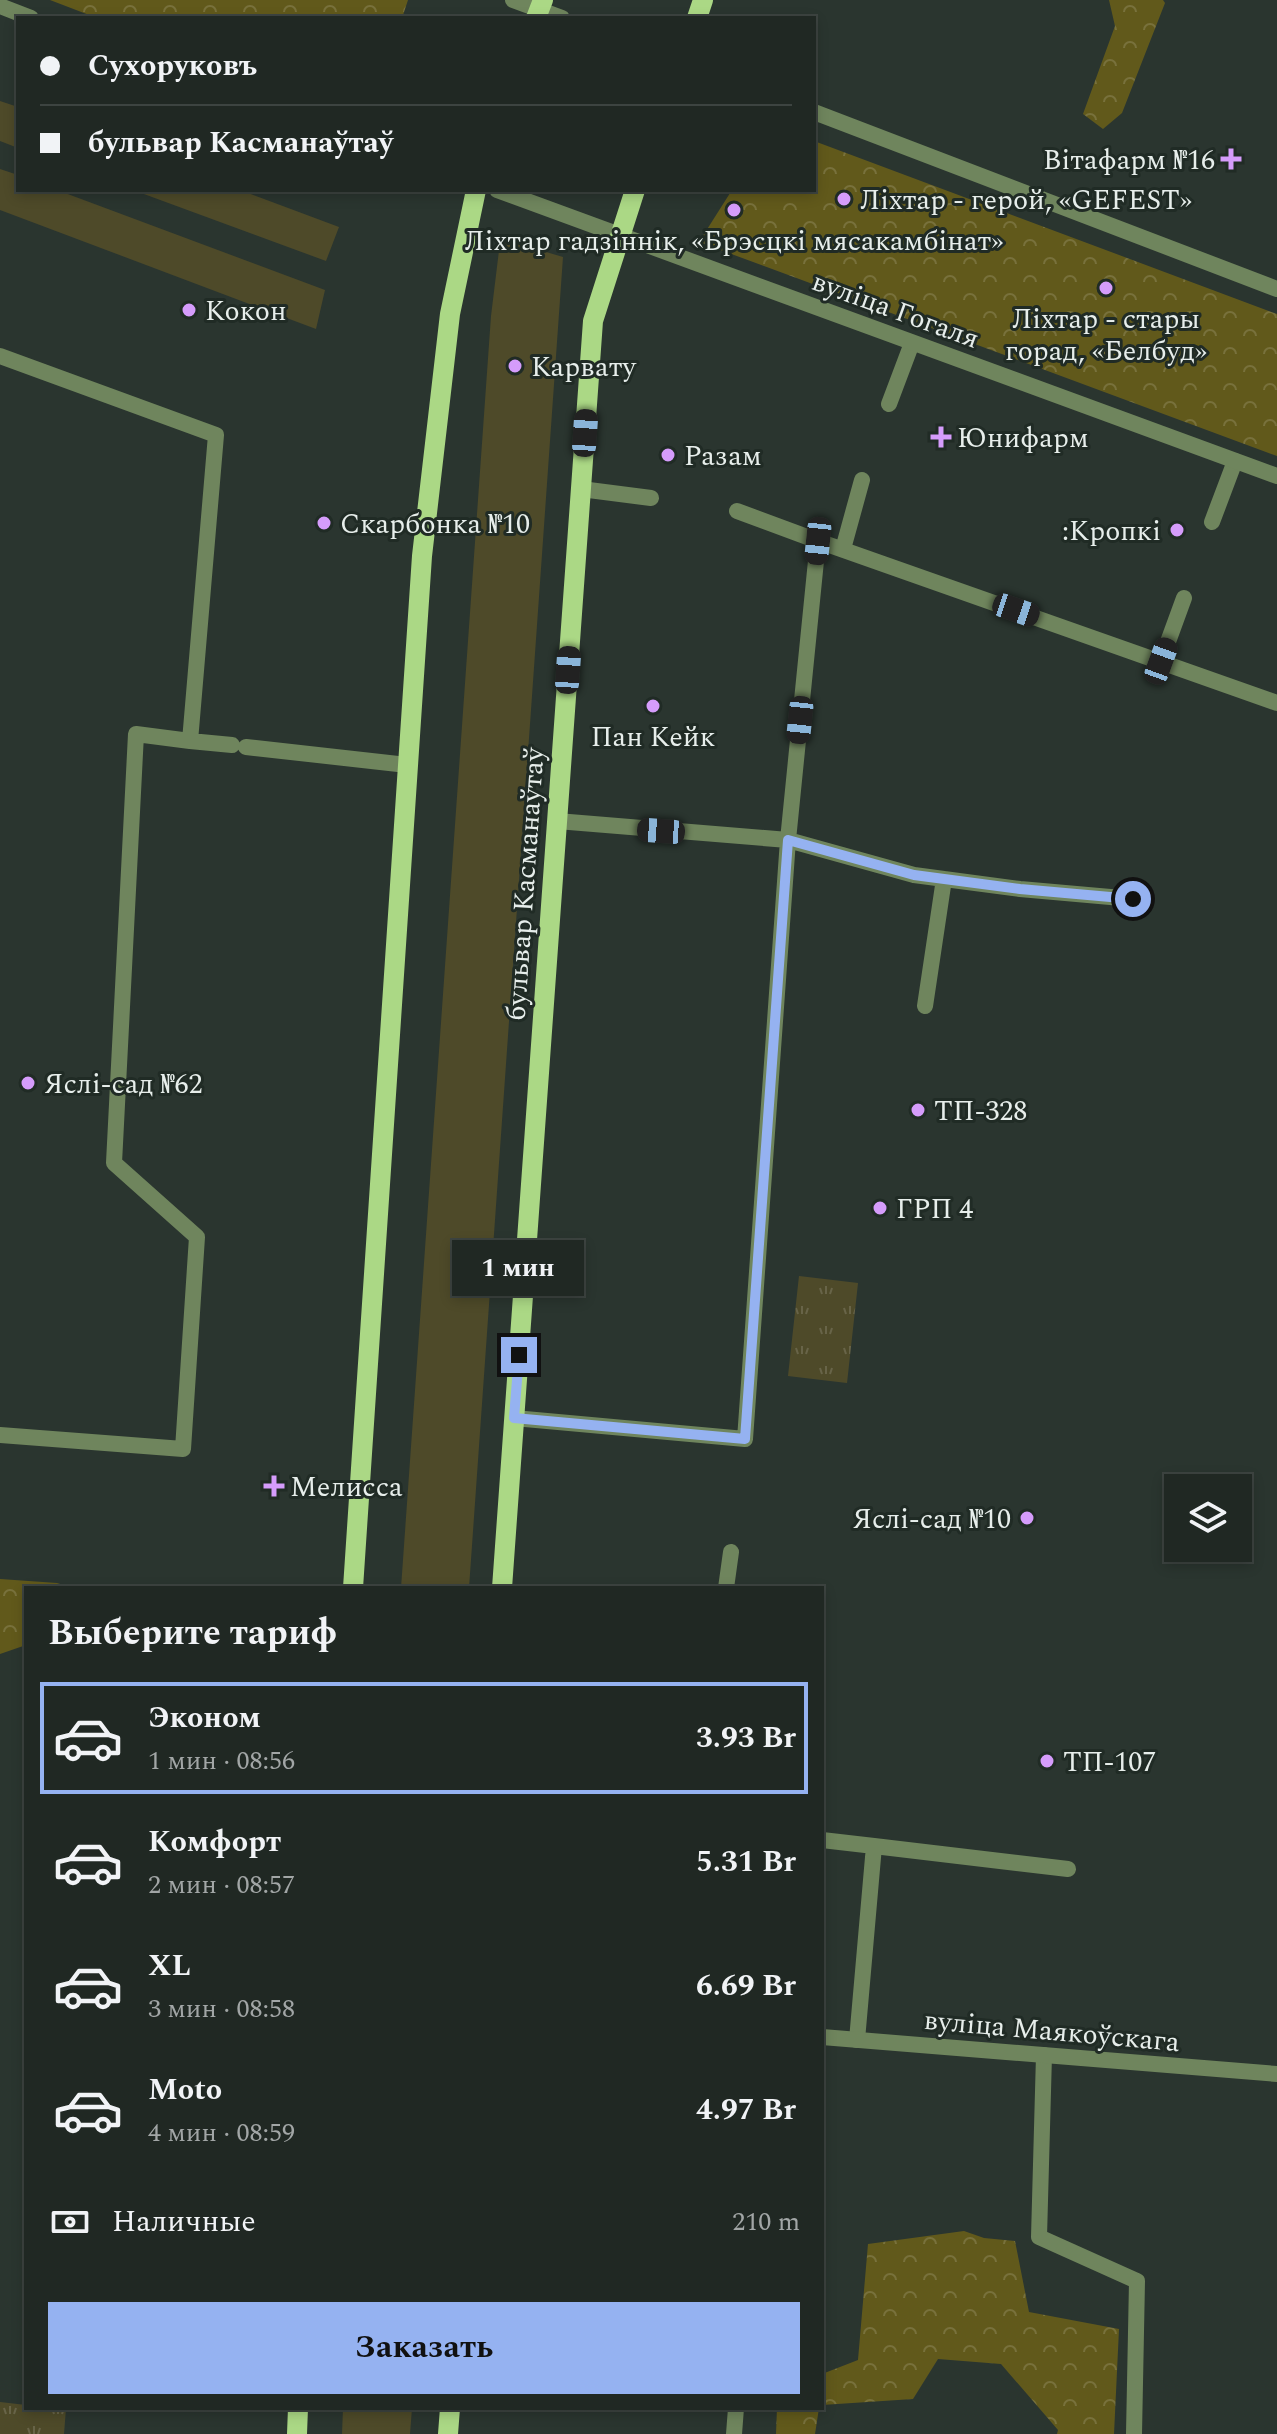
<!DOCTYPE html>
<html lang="ru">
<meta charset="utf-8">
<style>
:root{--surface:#202823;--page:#28302b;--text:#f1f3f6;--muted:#a2a6a6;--line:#3d4441;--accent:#95b2f1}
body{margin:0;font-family:Spectral,serif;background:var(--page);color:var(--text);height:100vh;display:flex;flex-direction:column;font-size:30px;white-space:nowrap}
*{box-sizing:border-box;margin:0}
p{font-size:26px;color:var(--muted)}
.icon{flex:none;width:44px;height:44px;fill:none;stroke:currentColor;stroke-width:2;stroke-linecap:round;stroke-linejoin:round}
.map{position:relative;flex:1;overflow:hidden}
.details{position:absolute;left:24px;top:1586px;width:800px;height:824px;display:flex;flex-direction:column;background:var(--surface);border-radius:0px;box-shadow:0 4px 12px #0003,0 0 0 2px var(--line)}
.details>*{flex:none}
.top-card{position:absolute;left:16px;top:16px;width:800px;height:176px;border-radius:0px;box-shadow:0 4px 12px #0003,0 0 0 2px var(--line);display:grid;align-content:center;height:176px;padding:0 24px;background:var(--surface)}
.buttons{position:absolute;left:1164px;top:1474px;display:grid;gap:16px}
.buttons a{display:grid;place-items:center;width:88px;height:88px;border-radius:0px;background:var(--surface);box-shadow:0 4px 12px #0003,0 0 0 2px var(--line);font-size:40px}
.end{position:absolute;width:36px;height:36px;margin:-18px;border:10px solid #95b2f1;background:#111;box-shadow:0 0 0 4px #111}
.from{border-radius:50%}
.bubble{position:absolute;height:56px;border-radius:0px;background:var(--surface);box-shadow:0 4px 12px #0003,0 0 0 2px var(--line);font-size:26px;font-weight:700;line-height:56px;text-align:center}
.car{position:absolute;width:24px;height:48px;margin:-24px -12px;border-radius:10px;box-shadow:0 0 6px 2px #0007;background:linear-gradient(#222 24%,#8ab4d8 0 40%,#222 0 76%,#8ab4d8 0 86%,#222 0)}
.top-card b{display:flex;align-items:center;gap:28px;height:76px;font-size:30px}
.top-card b+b{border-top:2px solid var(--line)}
.top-card i{width:20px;height:20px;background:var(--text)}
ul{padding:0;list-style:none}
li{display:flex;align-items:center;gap:24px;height:112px;margin:0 16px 12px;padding:0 8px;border:4px solid transparent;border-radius:0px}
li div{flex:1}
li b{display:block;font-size:30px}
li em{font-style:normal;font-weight:700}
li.current{border-color:var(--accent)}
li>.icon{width:72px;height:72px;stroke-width:1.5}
h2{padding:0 24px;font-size:36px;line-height:96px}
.pay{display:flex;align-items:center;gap:20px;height:88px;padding:0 24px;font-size:30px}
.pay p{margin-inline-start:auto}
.primary-button{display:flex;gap:16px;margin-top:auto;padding:16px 24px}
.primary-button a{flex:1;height:92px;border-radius:0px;background:var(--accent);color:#111;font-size:32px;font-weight:700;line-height:92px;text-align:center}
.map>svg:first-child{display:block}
.green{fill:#4e4a29}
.forest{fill:url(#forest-crowns)}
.park{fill:url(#park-tufts)}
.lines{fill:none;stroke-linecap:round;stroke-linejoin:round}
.service{stroke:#6f855d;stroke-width:16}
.minor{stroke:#6f855d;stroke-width:16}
.tertiary{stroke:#6f855d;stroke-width:16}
.primary{stroke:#abd885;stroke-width:20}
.route{stroke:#95b2f1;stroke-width:10}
.poi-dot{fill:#d59cfb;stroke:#202b25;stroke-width:3}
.labels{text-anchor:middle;stroke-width:6;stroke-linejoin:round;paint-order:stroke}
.poi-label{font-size:28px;fill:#e7eeeb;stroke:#202b25;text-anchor:start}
.street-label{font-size:28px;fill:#e7eeeb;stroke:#202b25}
</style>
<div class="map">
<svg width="1277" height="2434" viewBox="0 0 1277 2434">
<defs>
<pattern id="forest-crowns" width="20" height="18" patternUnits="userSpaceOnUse" patternTransform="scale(2)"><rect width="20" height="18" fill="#61591b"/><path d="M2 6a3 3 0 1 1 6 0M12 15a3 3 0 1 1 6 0" fill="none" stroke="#78713c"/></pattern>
<pattern id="park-tufts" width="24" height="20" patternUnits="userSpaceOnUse" patternTransform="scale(2)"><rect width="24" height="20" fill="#4e4a29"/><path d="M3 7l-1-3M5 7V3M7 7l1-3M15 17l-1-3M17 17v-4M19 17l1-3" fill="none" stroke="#686448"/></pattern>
</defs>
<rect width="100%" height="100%" fill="#2a352f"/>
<path class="green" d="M0,101L18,107V148L0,141Z
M0,169L18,175V190H57L325,290L316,329L0,210Z
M133,190H240L339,227L326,261Z
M501,234L526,246L563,257L469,1588H401L491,316Z
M343,2408H412L410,2434H342Z"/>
<path class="forest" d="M50,0H408L402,18H97Z
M1109,0H1163L1165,3L1122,113L1103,129L1083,114L1115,26Z
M814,141L1277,314V456L699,242L732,190H814Z
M0,1579L57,1583L73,1588H26V1645L0,1654Z
M964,2231L984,2238L1015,2241L1029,2312L1119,2329L1114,2434H1057L1058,2430L1001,2364L938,2359L913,2399L822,2405V2374L858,2360L868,2244Z
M777,2408H819L815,2434H776Z"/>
<path class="park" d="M799,1276L858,1283L847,1383L788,1376Z
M0,2402L26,2405V2408H66L64,2434H0Z"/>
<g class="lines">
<path class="service" d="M0,356L216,435L190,741L232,745
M889,404L912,343
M581,489L651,498
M737,511L818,541
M1212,522L1235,461
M843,549L862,480
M1161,661L1184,598
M246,747L407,765
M557,821L788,840L914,875L1020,889L1133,899
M925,1006L944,879
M514,1418L745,1439L788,840L818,541L1277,703
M0,1435L183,1449L197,1237L114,1163L136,734L190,741
M726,1588L731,1552
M822,1840L874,1846
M857,2040L874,1846L1068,1869
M1044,2055L1039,2237L1137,2281L1134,2434
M734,2434L736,2408"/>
<path class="minor" d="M822,2037L1277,2074"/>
<path class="tertiary" d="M513,0L562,18
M0,6L31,18
M814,112L1277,289
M497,190L1277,476"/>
<path class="primary" d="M536,18L543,0
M697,18L703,0
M353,1588L422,556L450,314L476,190
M502,1588L593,321L635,190
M297,2434L298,2408
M448,2434L450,2408"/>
</g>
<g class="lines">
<path class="route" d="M519,1355L514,1418L745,1439L788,840L914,875L1020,889L1133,899"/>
</g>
<g class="poi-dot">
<path d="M1227 147h8v8h8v8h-8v8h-8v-8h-8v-8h8z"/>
<circle cx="844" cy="199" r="8"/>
<circle cx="734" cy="210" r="8"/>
<circle cx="1106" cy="288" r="8"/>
<circle cx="189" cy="310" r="8"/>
<circle cx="515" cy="366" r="8"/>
<path d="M937 425h8v8h8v8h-8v8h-8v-8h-8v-8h8z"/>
<circle cx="668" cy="455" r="8"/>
<circle cx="324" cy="523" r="8"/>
<circle cx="1177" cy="530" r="8"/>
<circle cx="653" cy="706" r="8"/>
<circle cx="28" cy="1083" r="8"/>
<circle cx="918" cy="1110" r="8"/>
<circle cx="880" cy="1208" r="8"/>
<path d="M270 1474h8v8h8v8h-8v8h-8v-8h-8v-8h8z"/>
<circle cx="1027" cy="1518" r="8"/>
<circle cx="1047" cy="1761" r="8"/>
</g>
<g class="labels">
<g class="poi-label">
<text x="1215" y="169" text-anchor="end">Вітафарм №16</text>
<text x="860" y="209">Ліхтар - герой, «GEFEST»</text>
<text x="734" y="250" text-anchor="middle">Ліхтар гадзіннік, «Брэсцкі мясакамбінат»</text>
<text x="205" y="320">Кокон</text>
<text x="1106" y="328" text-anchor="middle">Ліхтар - стары<tspan x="1106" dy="32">горад, «Белбуд»</tspan></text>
<text x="531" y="376">Карвату</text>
<text x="957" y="447">Юнифарм</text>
<text x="684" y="465">Разам</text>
<text x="340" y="533">Скарбонка №10</text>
<text x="1161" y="540" text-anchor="end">:Кропкi</text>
<text x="653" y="746" text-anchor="middle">Пан Кейк</text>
<text x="44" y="1093">Яслі-сад №62</text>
<text x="934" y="1120">ТП-328</text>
<text x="896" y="1218">ГРП 4</text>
<text x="290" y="1496">Мелисса</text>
<text x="1011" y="1528" text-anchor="end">Яслі-сад №10</text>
<text x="1063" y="1771">ТП-107</text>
</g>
<g class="street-label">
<text transform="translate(896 309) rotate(20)" y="10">вуліца Гогаля</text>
<text transform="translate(524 884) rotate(-86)" y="10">бульвар Касманаўтаў</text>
<text transform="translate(1052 2030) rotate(5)" y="10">вуліца Маякоўскага</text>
</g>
</g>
</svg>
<div class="buttons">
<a><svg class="icon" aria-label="layers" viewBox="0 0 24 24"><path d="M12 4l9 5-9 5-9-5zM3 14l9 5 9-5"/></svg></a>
</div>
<i class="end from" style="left:1133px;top:899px"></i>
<i class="end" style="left:519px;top:1355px"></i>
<div class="bubble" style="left:452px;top:1240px;width:132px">1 мин</div>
<i class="car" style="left:585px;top:433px;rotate:4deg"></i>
<i class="car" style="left:818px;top:541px;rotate:186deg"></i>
<i class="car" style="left:1016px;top:610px;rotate:109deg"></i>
<i class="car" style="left:1161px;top:661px;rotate:20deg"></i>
<i class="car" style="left:568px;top:670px;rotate:4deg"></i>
<i class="car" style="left:800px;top:720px;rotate:186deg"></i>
<i class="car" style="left:661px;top:831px;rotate:274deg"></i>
<div class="top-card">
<b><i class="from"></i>Сухоруковъ</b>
<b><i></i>бульвар Касманаўтаў</b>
</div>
<section class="details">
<h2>Выберите тариф</h2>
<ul>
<li class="current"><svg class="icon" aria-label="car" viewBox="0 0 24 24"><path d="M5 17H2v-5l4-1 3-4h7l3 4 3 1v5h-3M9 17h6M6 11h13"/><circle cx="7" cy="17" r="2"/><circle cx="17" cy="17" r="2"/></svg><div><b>Эконом</b><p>1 мин · 08:56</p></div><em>3.93 Br</em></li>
<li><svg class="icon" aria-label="car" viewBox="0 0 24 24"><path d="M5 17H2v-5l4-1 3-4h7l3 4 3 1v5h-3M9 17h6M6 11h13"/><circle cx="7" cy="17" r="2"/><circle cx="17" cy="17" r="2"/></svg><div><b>Комфорт</b><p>2 мин · 08:57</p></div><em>5.31 Br</em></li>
<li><svg class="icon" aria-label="car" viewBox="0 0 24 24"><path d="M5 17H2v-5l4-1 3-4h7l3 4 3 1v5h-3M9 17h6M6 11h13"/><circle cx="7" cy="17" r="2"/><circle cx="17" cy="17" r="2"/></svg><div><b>XL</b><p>3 мин · 08:58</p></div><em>6.69 Br</em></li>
<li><svg class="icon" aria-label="car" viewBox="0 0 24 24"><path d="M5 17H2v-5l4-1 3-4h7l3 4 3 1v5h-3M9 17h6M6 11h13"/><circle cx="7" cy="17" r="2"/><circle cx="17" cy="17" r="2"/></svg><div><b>Moto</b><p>4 мин · 08:59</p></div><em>4.97 Br</em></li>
</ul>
<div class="pay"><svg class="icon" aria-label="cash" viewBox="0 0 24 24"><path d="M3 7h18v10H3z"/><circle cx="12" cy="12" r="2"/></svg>Наличные<p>210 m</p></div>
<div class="primary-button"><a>Заказать</a></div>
</section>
</div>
